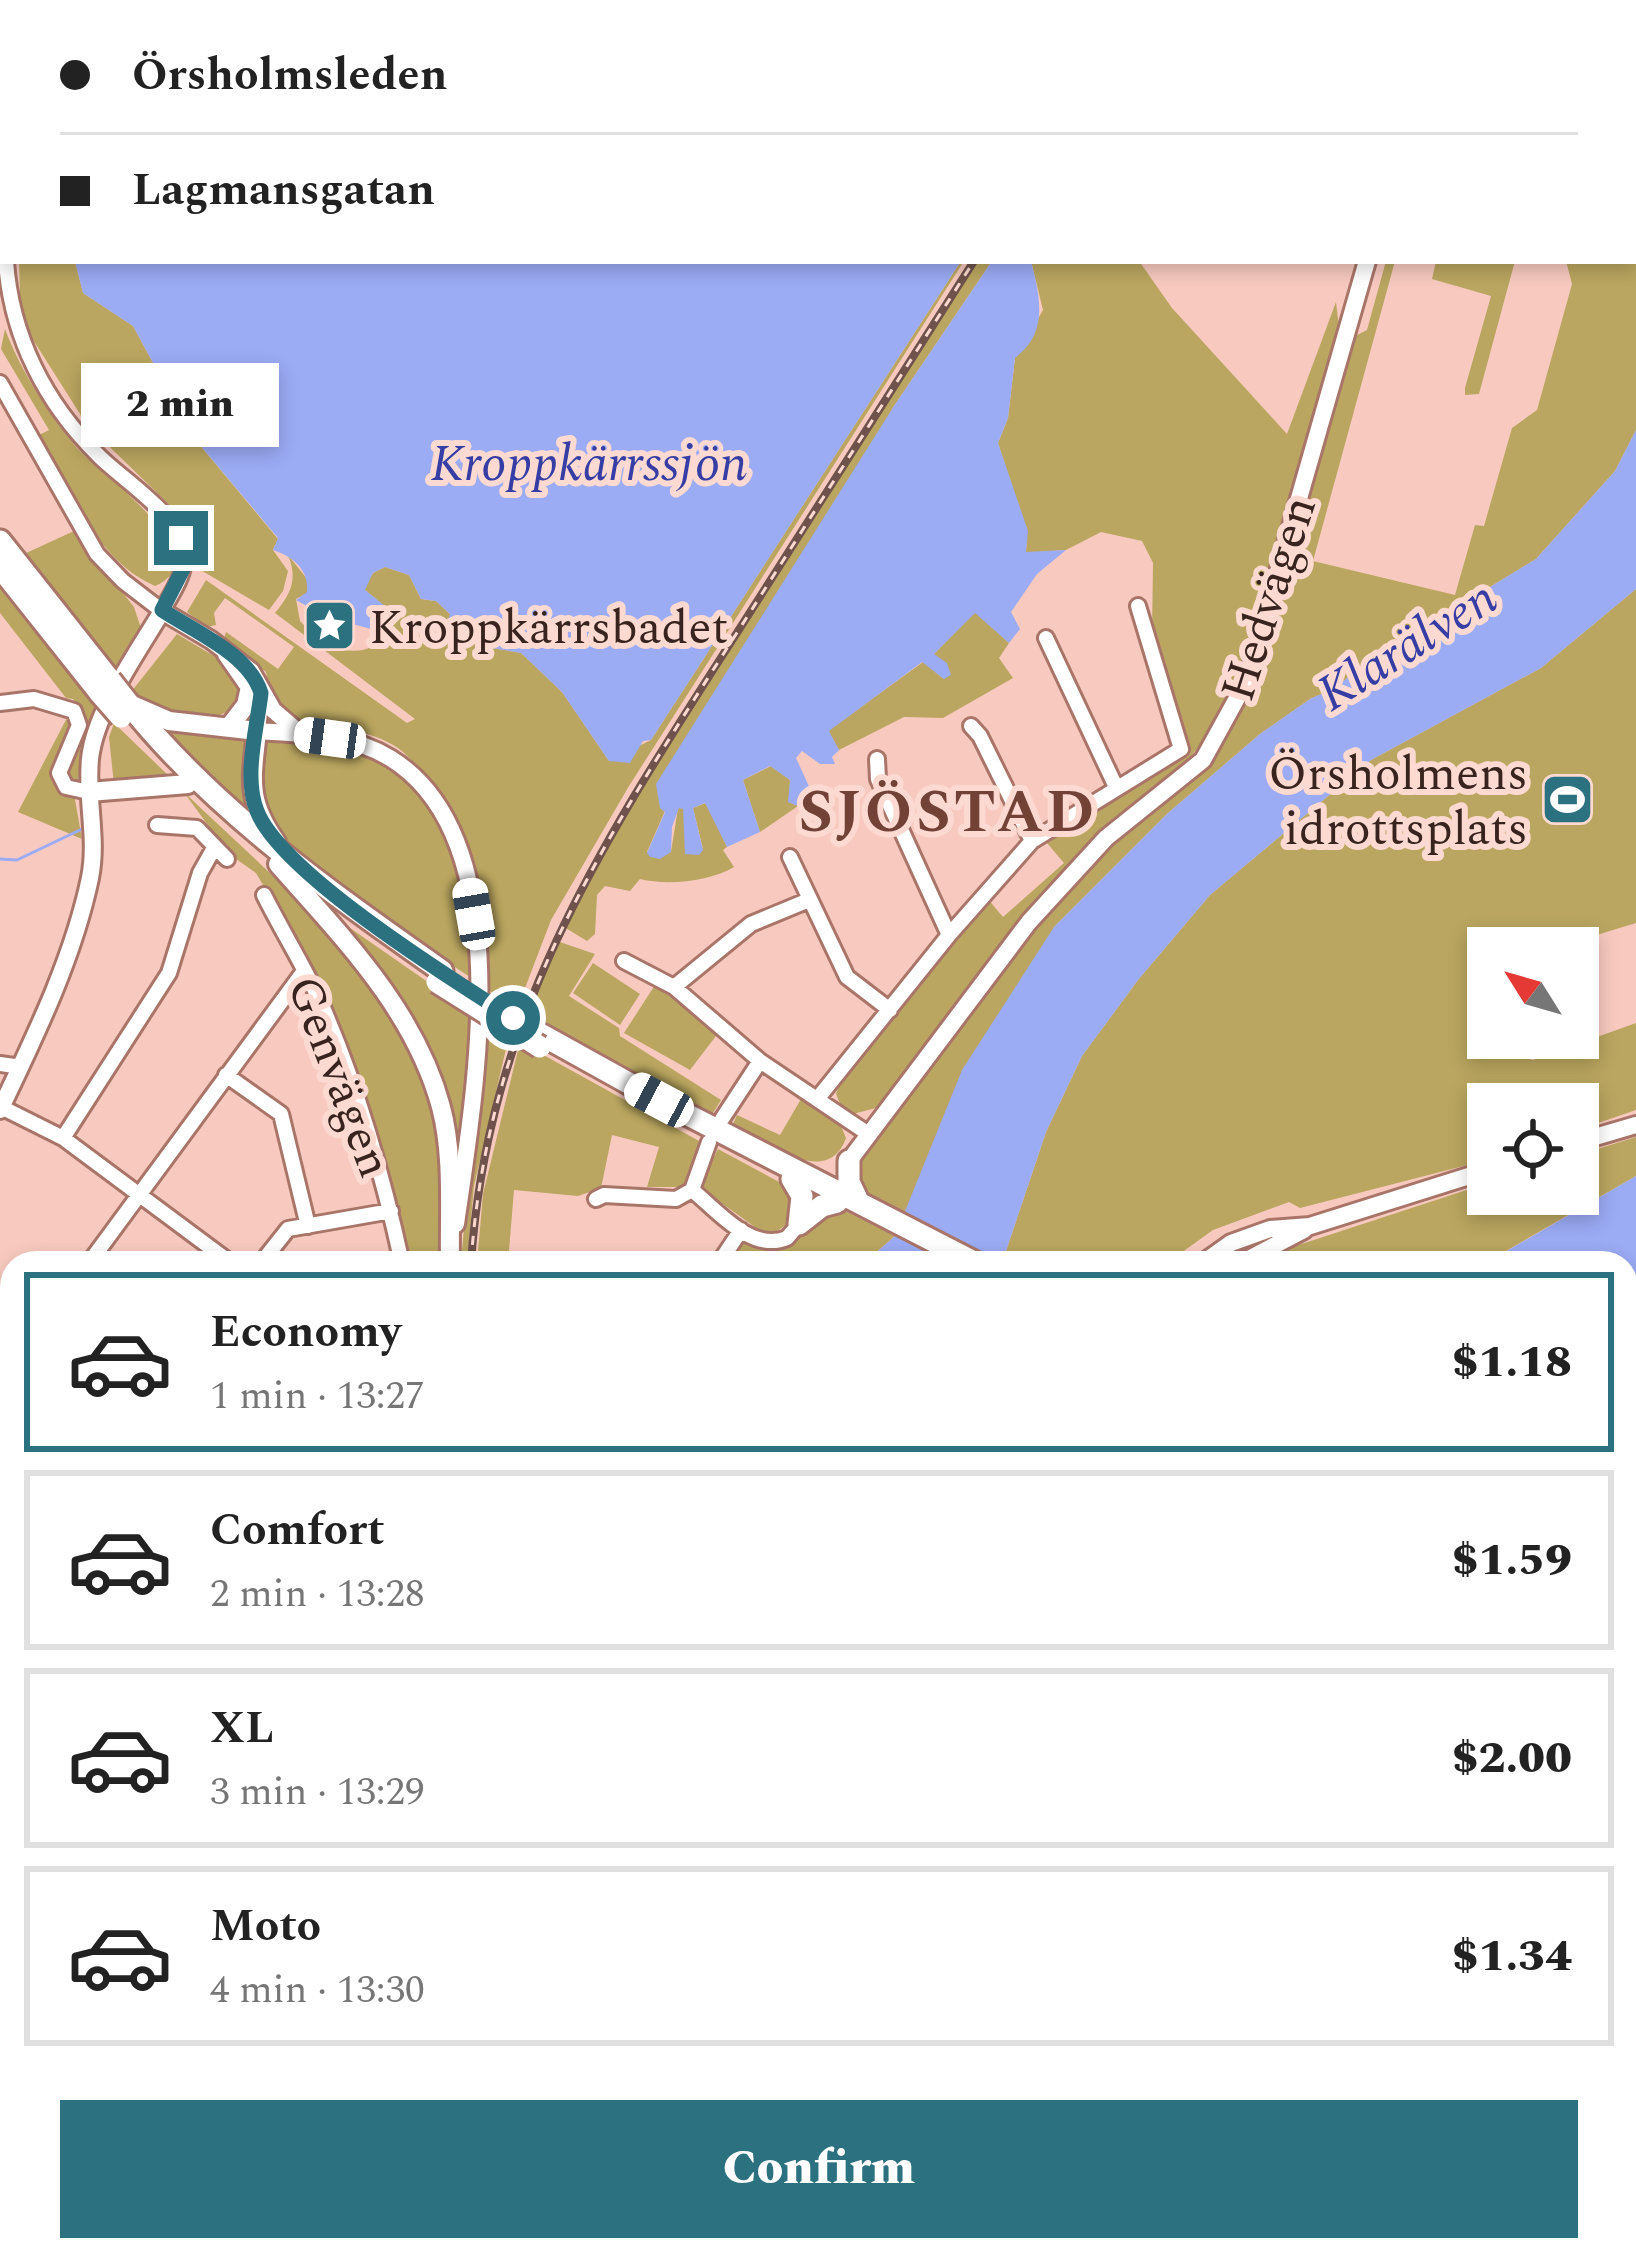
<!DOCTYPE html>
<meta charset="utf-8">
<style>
:root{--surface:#fff;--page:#f2f2f2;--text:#222;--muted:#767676;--line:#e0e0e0;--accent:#2c717f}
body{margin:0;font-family:Spectral,serif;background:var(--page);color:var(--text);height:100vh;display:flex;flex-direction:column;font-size:45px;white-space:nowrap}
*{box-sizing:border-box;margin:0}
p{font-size:39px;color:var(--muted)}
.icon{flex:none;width:66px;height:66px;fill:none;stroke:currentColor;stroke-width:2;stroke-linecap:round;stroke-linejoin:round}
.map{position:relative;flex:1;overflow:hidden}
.drawer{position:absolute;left:0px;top:1251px;width:1638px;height:1011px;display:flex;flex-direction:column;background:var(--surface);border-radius:36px 36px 0 0;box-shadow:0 6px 18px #0003}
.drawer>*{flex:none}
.hud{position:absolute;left:0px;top:0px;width:1638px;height:264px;box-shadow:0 6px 18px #0003;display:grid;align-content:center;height:264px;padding:0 60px;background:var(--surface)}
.needle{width:78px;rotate:307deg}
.fabs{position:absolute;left:1467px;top:927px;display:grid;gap:24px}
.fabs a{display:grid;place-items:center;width:132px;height:132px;border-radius:0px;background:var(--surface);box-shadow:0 6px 18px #0003;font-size:60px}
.end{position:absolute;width:54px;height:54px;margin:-27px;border:15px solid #2c717f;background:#fff;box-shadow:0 0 0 6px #fff}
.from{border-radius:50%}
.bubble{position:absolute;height:84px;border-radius:0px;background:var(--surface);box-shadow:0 6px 18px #0003;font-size:39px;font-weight:800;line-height:84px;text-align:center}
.car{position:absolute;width:36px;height:72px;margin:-36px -18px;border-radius:15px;box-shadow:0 0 9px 3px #0007;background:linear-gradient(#fff 24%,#345 0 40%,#fff 0 76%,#345 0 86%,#fff 0)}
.hud b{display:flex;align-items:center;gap:42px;height:114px;font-size:45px}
.hud b+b{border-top:3px solid var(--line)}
.hud i{width:30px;height:30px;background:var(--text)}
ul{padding:21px 0 0;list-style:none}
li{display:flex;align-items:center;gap:36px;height:180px;margin:0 24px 18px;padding:0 36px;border:6px solid var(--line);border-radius:0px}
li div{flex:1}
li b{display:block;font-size:45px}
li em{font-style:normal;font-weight:800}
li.active{border-color:var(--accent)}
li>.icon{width:108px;height:108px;stroke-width:1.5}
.action{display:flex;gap:24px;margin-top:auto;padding:24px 60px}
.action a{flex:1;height:138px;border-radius:0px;background:var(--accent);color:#fff;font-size:48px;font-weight:800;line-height:138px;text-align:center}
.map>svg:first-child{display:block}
.green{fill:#baa660}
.water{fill:#9babf4}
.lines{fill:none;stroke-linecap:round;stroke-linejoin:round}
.stream{stroke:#9babf4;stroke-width:3}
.minor-casing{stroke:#a97569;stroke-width:20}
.tertiary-casing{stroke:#a97569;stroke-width:22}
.secondary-casing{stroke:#a97569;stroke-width:24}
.primary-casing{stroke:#a97569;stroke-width:27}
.minor{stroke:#fff;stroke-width:14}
.tertiary{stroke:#fff;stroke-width:16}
.secondary{stroke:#fff;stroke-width:18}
.primary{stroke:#fff;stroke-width:21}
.rail-casing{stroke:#6e524b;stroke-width:8}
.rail{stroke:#fddad1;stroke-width:3;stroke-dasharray:9;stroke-linecap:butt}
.primary-bridge-casing{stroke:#a97569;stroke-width:27;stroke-linecap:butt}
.primary-bridge{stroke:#fff;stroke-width:21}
.route{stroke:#2c717f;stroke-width:15}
.labels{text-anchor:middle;stroke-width:12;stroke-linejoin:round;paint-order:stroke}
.street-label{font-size:48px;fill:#38231e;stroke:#fddad1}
.poi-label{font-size:48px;fill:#38231e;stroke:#fddad1;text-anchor:start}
.water-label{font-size:51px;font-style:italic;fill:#363da4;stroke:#fddad1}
.district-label{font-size:60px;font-weight:bold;letter-spacing:3px;fill:#724237;stroke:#fddad1}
</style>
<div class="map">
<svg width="1636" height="2260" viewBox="0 0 1636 2260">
<rect width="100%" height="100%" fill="#f8cabf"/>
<path class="green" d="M1460,0H1636V430L1615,471L1536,559L1372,659L1333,689L1310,699L1260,734L1168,813L1054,927L906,1212L869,1202L859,1192L856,1163L874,1137L1046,915L1116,843L1200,769L1257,667L1353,337L1367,330L1386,261H1395L1313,561L1455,595L1475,525L1484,526L1512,428L1537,410L1572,284L1566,261H1635V3H1460Z
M19,261H75L83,293L133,326L194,438L278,539L273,550L288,571L283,591L269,610L192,565V544L183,518L87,425L30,335L20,297Z
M961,261H964L629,786L551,920L517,1009L484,987C478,912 479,832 425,775C416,766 408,755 398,748C363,725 319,729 282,712L270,695L266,672L224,638L226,632L278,669L294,647L225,598L214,613L216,625L207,627L187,612L206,580L407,723L415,719L275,613C291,594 298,579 288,555L308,580L307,593L296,599L300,621C323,646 360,666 386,635L380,629H371L376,616L389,610L364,589L373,573L385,567L409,575L421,599L436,601L451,615L446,626L480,636L487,647L521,653L562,692L609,761L651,740Z
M978,261H992L894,406L665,811L647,852H671L678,808H683L703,849L693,808L706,803L727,847L723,850L734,867C711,881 668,886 640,879L630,891L605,886L597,895L595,934L587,941L564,927L624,817Z
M1031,261H1139L1172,308L1287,434L1336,302L1340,336L1267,593L1228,709L1185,764L1151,788L1082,853L1021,918L876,1108L853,1114C843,1109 839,1104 836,1093L843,1079L987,898L1003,917L1064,863L1047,843C1089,805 1145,789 1186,752L1152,632L1153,563L1142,541L1101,532L1066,550L1026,553L1027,531L998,443L1008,418L1015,358L1043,310Z
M1436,261H1515L1479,394L1465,395V388L1491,296L1432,279Z
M5,329C21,372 48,412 77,448C96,470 222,557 155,586C97,561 68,488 37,436L49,430L1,349Z
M74,531L134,607L141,628L119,676L24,554Z
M0,585L102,708L84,742L78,782L67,779L63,771L86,717L73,699L66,698L0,613Z
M1636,589V923L1554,948H1488V1038H1507L1500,1052L1533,1060L1636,1023V1110L1578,1130V1104H1488L1487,1160L1300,1208L1289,1202L1213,1230L1167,1263H1002L1046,1132L1082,1056L1138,980L1210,895L1371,760L1541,668Z
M975,612L1009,643L999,658L1013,678L943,718L904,717L839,750L828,731L923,662L944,679L934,654Z
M177,634L234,668L245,691C225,735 162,719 131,692Z
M70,712L74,721L55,774L74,794L82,839L18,812Z
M114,723L171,778L114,785L109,737Z
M154,723L249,739L243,774L250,815Z
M265,737L335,742L398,768L447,823L471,926L473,979C425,947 284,857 263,810C252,787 261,760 265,737Z
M771,766L790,780L789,802L798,806L760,832L743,780Z
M183,791C276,882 398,975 434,1106C447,1157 443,1211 441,1263H406L384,1161L326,1006L295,939L256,873L229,854Z
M317,905L471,1012L469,1068L457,1178L441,1086Z
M557,941L595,954L569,996L619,1028L620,1036L721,1100L711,1116L529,1014Z
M593,963L640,994L620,1025L573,993Z
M655,985L719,1032L690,1070L624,1033Z
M482,1020L509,1036L474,1186L467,1263H461Z
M520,1042L699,1141L684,1187H647L659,1147L612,1135L601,1188L578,1196L514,1190L508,1263H477L483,1194Z
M801,1099L841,1126L846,1138C827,1191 764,1140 733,1124L737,1115L780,1135Z
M1636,1137V1176L1485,1263H1255L1274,1253L1488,1183V1194H1578V1155Z
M718,1149L781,1183L793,1195C794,1217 790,1225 771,1234L756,1228L705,1191L702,1182Z
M829,1211H845L895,1236L864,1263H727L743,1239C788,1262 795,1231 829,1211Z
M1626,1912L1636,1922V2079L1626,2059Z
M154,2250H398L395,2260H148Z"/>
<path class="water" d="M206,0H1064L207,3Z
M75,261H961L651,740L643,741L630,763L609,761L562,692L521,653L486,647C477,631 464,628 446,627L450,614L436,601L421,599L409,575L385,567L373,573L365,590L390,610L376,616L371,629L327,617L296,600L307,592C309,570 294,557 273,550L278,538L194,438L133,326L83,293Z
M992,261H1031C1040,297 1049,333 1015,358L1008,418L998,443L1028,531L1026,552L1066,550L1037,574L1011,612L1020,629L1009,643L975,613L934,654L947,663L951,675L944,679L922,662L829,731L839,750L832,757L835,764H820L802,751L796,758L812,793L798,806L788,802L790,780L770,766L743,780L760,832L727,847L705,803L693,808L703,850L699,855L685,854L683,809L679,808L672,827L671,852L660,859L650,857L647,853L665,812L660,808L656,784L894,406Z
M1636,430V589L1541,668L1371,760L1210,895L1138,980L1082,1056L1046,1132L1002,1263H864L895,1236L962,1070L1054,927L1168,813L1260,734L1310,699L1333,689L1372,659L1536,559L1615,471Z
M1636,1176V1333L1626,1336V1263H1486Z
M1626,2059L1636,2079V2260H1311L1306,2250H1626Z
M398,2250H523L518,2260H395Z"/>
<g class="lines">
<path class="stream" d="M0,859L17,860L82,829"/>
<defs>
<path id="minor" d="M0,47L3,72
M0,383L97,554L123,581L162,611C172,593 187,572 184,551C180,515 124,481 99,456C45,403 11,336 6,261
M1046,638L1116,787
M0,703L34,699L74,711L79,725L59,773L66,787L89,792
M971,726L980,736L1032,841
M877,759L878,779L949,935
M157,825L197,828L227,859
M790,857L847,977L890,1010
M264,895C282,931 304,966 321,1003C357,1085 383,1176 402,1263
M624,961L674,987L760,1061L867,1133
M674,987L751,924L809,900
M0,1064L21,1067
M226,1075L281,1114L308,1226
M818,1098L949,935L1032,841L1181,749L1138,606
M1,1107L63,1138L231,1263
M722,1119L760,1061
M63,1138L169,973L200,873L214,848
M692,1190C717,1210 751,1253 787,1238L799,1224
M692,1190L709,1142
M596,1199L604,1195L676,1199L692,1190
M89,1263L304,971
M261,1263L288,1229L391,1211
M719,1263L741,1230
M0,1424L12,1420
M0,1569L12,1562
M0,1708L12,1704
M1626,1735L1636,1733
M1626,1904L1636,1915
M735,2250L738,2260
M1286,2250L1289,2260"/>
<path id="tertiary" d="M1433,3L1434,0
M261,693L257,731C301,734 351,734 390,758C522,839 474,1097 456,1224
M0,1110C35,1036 73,959 90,878C98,838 86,800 90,759C95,711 138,652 162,611L211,640L251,671L273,710L301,734
M1578,1142L1636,1125
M849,1161L1029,922L1106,838L1203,760L1247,680L1367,261
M1203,1263L1231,1243L1270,1229L1310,1226L1488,1170
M1241,1263L1304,1230
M0,1358L12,1383
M1626,1468L1636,1465
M571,2250L572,2260"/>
<path id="secondary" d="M227,654L250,687L246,705L229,727
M130,704L169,721L257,731C252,779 246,800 276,842
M89,792L188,784
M278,864C342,937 415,1010 441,1107C454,1156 449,1212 450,1263"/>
<path id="primary" d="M0,541L110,680
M0,567L100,693
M128,703C213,810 331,893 442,971
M542,1035L659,1100L976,1263
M849,1161V1182L858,1201
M792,1179L802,1196L799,1224
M799,1224L822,1206L837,1202
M1020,2260L1023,2250"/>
</defs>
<use href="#minor" class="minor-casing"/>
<use href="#tertiary" class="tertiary-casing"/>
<use href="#secondary" class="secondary-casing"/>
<use href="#primary" class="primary-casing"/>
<use href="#minor" class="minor"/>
<use href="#tertiary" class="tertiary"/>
<use href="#secondary" class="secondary"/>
<use href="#primary" class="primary"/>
<defs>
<path id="rail" d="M1138,3L1140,0
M471,1263C488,1011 608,834 740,628C818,506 896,383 974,261
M1626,1606L1636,1603
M620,2250L621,2260
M1090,2250L1092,2260"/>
</defs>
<use href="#rail" class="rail-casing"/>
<use href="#rail" class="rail"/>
<defs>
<path id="primary-bridge" d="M110,680L128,703
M100,693L121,717
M437,982L540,1047"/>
</defs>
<use href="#primary-bridge" class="primary-bridge-casing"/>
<use href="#primary-bridge" class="primary-bridge"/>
</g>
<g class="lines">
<path class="route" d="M181,538L184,567L162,610C195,632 249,654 261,693C257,729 243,777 257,811C281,873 453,980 513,1018"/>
</g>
<defs>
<symbol id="sight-square" viewBox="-11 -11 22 22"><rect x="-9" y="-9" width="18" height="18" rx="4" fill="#2c717f" stroke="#fddad1"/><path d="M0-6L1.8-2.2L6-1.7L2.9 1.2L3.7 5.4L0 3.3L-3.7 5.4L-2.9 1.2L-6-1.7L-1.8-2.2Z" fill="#fff"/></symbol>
<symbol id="stadium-square" viewBox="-11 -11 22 22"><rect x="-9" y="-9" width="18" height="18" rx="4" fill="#2c717f" stroke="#fddad1"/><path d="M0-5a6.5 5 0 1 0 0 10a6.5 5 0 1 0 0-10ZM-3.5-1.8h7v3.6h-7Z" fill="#fff"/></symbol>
</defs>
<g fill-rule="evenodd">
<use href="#sight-square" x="300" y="596" width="59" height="59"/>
<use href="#stadium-square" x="1538" y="770" width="59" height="59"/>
</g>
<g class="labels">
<g class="street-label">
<text transform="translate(1267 598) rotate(-72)" y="17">Hedvägen</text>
<text transform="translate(341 1076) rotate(69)" y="17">Genvägen</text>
</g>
<g class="poi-label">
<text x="369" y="643">Kroppkärrsbadet</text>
<text x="1528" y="789" text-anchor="end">Örsholmens<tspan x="1528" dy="55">idrottsplats</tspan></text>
</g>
<g class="water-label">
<text x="589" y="480">Kroppkärrssjön</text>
<text transform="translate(1406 644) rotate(-32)" y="18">Klarälven</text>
</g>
<g class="district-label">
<text x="948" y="831">SJÖSTAD</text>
</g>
</g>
</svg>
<div class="fabs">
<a><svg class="needle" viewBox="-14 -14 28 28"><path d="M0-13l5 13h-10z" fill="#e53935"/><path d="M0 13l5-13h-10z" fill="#767676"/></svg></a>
<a><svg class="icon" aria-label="locate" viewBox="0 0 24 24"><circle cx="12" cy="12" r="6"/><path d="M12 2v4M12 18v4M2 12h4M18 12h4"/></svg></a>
</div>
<i class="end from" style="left:513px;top:1018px"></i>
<i class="end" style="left:181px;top:538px"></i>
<div class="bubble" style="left:81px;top:363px;width:198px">2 min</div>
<i class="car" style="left:330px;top:738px;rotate:278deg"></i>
<i class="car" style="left:474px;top:914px;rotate:350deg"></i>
<i class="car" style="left:659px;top:1100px;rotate:298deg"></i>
<div class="hud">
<b><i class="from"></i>Örsholmsleden</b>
<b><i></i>Lagmansgatan</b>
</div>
<section class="drawer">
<ul>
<li class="active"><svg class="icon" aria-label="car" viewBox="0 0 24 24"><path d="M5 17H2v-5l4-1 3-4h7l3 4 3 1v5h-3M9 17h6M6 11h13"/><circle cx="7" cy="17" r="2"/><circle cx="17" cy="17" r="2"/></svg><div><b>Economy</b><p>1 min · 13:27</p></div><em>$1.18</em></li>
<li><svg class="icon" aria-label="car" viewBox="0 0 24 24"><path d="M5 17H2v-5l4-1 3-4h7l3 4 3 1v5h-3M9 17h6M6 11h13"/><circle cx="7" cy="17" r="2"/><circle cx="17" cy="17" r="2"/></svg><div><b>Comfort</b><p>2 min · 13:28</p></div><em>$1.59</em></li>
<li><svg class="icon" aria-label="car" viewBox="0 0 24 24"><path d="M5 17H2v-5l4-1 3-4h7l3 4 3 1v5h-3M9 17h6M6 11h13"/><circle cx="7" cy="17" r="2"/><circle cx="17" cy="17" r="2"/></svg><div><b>XL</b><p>3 min · 13:29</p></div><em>$2.00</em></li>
<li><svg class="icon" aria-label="car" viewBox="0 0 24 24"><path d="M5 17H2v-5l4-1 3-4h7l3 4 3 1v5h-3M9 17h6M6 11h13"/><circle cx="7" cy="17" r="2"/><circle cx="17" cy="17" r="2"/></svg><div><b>Moto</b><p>4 min · 13:30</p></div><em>$1.34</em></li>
</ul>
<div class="action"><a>Confirm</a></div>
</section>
</div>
